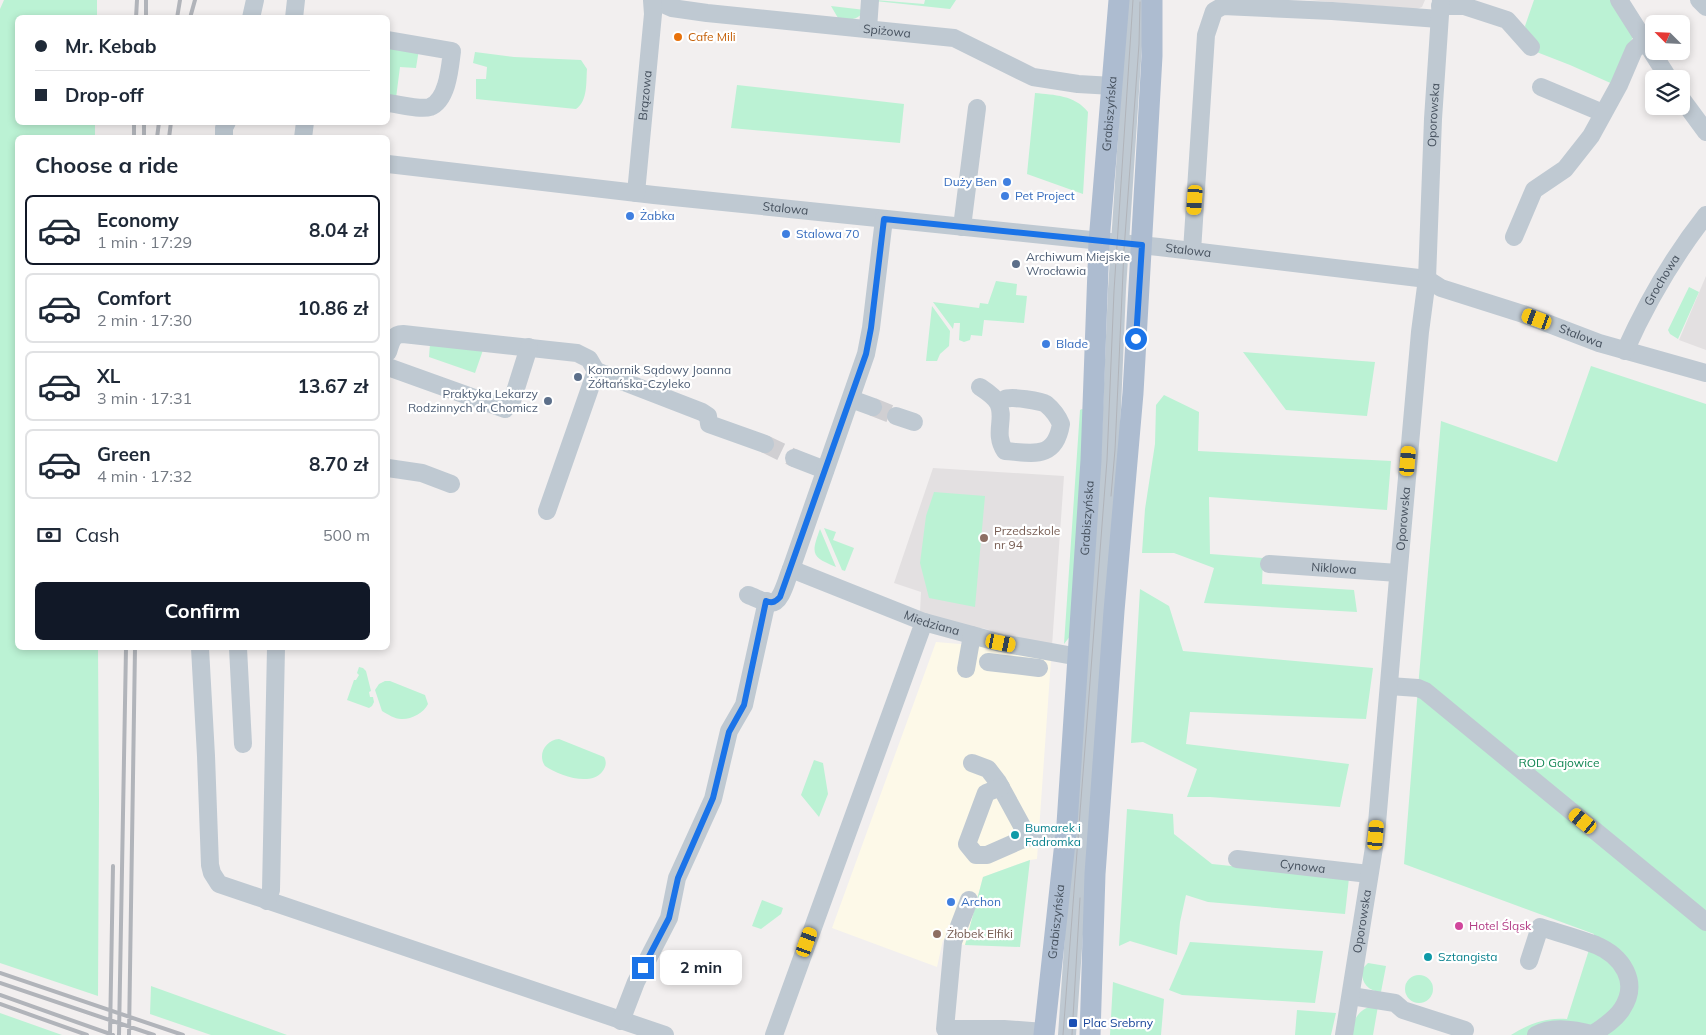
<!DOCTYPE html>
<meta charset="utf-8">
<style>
:root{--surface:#fff;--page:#f6f6f7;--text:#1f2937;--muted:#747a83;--line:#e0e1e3;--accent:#111827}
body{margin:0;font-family:Mulish,sans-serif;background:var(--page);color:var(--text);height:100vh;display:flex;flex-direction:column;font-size:19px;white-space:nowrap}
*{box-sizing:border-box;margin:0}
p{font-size:16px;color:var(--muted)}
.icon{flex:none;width:28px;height:28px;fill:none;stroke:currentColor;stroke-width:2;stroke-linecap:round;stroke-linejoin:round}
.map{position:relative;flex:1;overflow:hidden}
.details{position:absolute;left:15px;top:135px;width:375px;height:515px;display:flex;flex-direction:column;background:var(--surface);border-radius:8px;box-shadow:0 2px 8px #0003}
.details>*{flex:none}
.top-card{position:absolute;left:15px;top:15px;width:375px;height:110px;border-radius:8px;box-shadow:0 2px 8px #0003;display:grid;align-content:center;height:110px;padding:0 20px;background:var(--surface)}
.needle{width:32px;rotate:294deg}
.controls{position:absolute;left:1645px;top:15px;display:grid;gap:10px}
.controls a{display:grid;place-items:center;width:45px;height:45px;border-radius:8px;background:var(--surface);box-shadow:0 2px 8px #0003;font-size:25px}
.end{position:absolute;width:22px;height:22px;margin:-11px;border:6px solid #1a73e8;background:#fff;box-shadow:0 0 0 2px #fff}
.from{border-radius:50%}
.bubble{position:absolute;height:35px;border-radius:8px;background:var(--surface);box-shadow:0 2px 8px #0003;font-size:16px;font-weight:700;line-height:35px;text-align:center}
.car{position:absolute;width:15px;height:30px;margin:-15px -8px;border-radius:6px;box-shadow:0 0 4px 1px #0007;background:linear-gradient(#f5c518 24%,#345 0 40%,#f5c518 0 76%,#345 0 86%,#f5c518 0)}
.top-card b{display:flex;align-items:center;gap:18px;height:48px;font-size:19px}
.top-card b+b{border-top:1px solid var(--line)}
.top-card i{width:12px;height:12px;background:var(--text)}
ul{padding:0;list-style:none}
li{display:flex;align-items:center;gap:15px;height:70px;margin:0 10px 8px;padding:0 10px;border:2px solid var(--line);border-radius:8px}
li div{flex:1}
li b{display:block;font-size:19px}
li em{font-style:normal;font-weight:700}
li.active{border-color:var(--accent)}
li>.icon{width:45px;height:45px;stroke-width:1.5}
h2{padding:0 20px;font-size:22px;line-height:60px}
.pay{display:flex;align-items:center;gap:12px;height:55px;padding:0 20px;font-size:19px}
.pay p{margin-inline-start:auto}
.cta{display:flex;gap:10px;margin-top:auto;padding:10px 20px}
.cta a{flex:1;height:58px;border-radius:8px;background:var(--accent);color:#fff;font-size:20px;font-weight:700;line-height:58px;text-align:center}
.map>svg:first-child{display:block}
.commercial{fill:#fdf9e8}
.education{fill:#e3e0e1}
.green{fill:#bbf2d4}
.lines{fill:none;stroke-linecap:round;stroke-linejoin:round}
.minor-tunnel{stroke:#d0cfd2;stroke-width:18;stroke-dasharray:18 9;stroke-linecap:butt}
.minor{stroke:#bfc9d2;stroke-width:18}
.major{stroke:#adbcd0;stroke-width:21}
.tram{stroke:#b1b4ba;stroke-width:1}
.rail{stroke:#b1b4ba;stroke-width:4}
.route{stroke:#1a73e8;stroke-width:6}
.food-dot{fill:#e8710a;stroke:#fff;stroke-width:2}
.shop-dot{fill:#3f7fe0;stroke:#fff;stroke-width:2}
.service-dot{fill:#5c6f8a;stroke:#fff;stroke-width:2}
.education-dot{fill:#8d6e63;stroke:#fff;stroke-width:2}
.culture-dot{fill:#0f9aa8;stroke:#fff;stroke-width:2}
.hotel-dot{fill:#d1479c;stroke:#fff;stroke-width:2}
.transit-dot{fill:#1a4fb4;stroke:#fff;stroke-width:2}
.labels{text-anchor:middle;stroke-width:4.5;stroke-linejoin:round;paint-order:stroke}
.street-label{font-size:12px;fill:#46515e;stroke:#fff}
.food-label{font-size:12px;fill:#c56008;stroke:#fff;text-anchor:start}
.shop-label{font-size:12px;fill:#366cbe;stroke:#fff;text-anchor:start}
.service-label{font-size:12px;fill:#4e5e75;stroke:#fff;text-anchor:start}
.education-label{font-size:12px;fill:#785e54;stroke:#fff;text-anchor:start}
.park-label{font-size:12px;fill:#118653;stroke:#fff}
.culture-label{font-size:12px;fill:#0d838f;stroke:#fff;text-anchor:start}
.hotel-label{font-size:12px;fill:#b23c85;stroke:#fff;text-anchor:start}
.transit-label{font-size:12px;fill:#164399;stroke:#fff;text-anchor:start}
</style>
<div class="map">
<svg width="1706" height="1035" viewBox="0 0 1706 1035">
<rect width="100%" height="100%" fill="#f2efef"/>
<path class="commercial" d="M936,642L984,646L1051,660L1037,859L1030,860L983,877L965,945L943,940L937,967L832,928Z"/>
<path class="education" d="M1308,0H1425L1422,7L1417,9Z
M1706,276V350L1679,340Z
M933,468L1064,476L1052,646L992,632L989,630L982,628L978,629L920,612L921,592L894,583Z"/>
<path class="green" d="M4,0H97V17L18,18V122L95,123V137L18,138V648H98L99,799L98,996L0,963V9Z
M875,0L924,4L925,0H956L950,9L875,1Z
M1534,0H1611L1633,37L1621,61L1615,85L1570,65L1534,51L1525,26Z
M831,6L865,10C857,21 851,20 838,18Z
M388,44L419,49L416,68L400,67L396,98L388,97Z
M475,52L514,57L581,60L587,69C586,82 588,101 576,109L476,99V79H486L487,67L473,63Z
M737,85L904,104L900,143L731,128Z
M1035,93C1054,95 1075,95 1088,112L1083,194L1027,174Z
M996,281L1017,284L1016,295L1027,296L1024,323L984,320L982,336L971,335L970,340L964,342L959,340L960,323H954L953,329L933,302L979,308L980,303L988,304Z
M1689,287L1699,292L1678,339L1670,334L1668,330Z
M932,306L950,331L949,346L940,354L937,361H926Z
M430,344L483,350L475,373L429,357Z
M1243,352L1375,362L1367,416L1286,410Z
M1591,366L1706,404V1035H1511C1529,1024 1545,1017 1567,1019L1594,934L1404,864L1418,688L1441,421L1557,462Z
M1164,395L1199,412L1198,451L1391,461L1387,510L1209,497L1210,554L1263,558L1262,584L1354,590L1357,612L1204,603L1214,568L1174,553H1142L1145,509L1155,444L1156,405Z
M1082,409L1084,410L1071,635L1064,644L1080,410Z
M934,492L985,496L975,607L929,598L920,563L926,516Z
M824,528L836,532L833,540L854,548L845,571L842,570Z
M820,529L836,567C811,557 811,554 820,529Z
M1140,589L1169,606L1183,651L1373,668L1366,719L1190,712L1186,744L1349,764L1340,807L1210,797H1187L1197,769L1143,742L1131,743Z
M359,667L363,668L366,671L371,691L369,692L370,697H373L374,702L372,706L369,708L347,700L354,680H356L359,675L357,673Z
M385,681H390L425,695L428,704C424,713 410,720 401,719C395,719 387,714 382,711L375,690L379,684Z
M559,739L604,757C607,762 606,767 602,772C590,787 558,775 545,766C537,754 546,740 559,739Z
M814,760L823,763L828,794L819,817L801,795Z
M1127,809L1173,814L1174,834L1212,864L1349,878L1345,914L1208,902L1186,895L1180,922L1177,955L1130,941L1119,946Z
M1030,860L1020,947L965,945L983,877Z
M762,900L783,908L781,914L761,929L752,926Z
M1190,942L1323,951L1315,1003L1182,995L1169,990Z
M1368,963L1386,966L1381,992C1367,991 1361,982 1362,969Z
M1405 989a14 14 0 1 1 28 0a14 14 0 1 1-28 0Z
M1113,982L1164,999L1161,1035H1110Z
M151,986L287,1035H211L150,1014Z
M1371,1006H1378L1373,1035H1350C1354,1020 1356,1012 1371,1006Z
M1297,1010L1336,1013L1331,1035H1295Z
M0,1013L62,1035H0Z"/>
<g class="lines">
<path class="minor-tunnel" d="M873,407L896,416
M765,444L794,458"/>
<g class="minor">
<path id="s1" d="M654,0L672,8L707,13L954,38L1033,77L1078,84L1113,86"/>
<path d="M1619,0L1669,79"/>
<path d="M1699,0L1706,7"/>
<path d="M1440,6H1464L1507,20L1531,47"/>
<path d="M251,18L255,0"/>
<path d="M294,18L296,0"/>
<path d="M868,29L870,0"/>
<path d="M388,40L452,51C450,66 448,100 430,107C421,110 398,104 388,103"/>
<path d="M1541,87L1603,113"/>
<path d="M1681,98L1706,132"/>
<path d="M224,138V128L227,122"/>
<path d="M303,138L305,122"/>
<path id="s2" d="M388,164L654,195L1159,247L1427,279L1441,288L1523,314L1599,343L1706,373"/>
<path id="s3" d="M636,193L653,14L652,0"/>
<path d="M962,227L977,108"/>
<path d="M1514,237L1534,190L1565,169L1591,136L1619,85L1634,50L1644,41"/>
<path d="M1192,251L1206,35L1214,11L1223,6L1332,11L1439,19"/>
<path id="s4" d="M1625,351C1647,302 1673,257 1706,215"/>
<path d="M388,352C391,343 392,334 403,334L577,353L589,359L596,371L547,511"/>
<path d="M388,367L505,409L512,401L529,347"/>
<path d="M596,371L702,412L708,416L709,424L765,444"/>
<path d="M980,387C986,391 994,396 998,403C1006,418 993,433 1005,451C1033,453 1055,460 1061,424C1058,417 1052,409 1046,404C1041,401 1011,396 1005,399C1003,400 1001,402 999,404"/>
<path d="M851,399L873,407"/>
<path d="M896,416L914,422"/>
<path d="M794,458L825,470"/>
<path d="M388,468L422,473L451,484"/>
<path id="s5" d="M1269,564L1398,573"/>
<path id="s6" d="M791,569L924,622L1001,643L1079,657"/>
<path d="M748,595C755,597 764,603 771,603C782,603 787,577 791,569L866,354L871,328L884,219"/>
<path d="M200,648L206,756L210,865L212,873L219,884L665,1035"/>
<path d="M238,648L243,744"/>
<path d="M988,662L1039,668"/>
<path d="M966,669L972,635"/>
<path d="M1389,686L1418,688L1425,691L1706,922"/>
<path d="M972,763L988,769L998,782L1028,837"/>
<path d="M1001,787L986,793L967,844L976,855H987L1028,837L1066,838"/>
<path id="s7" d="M1237,859L1369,874"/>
<path d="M969,900L953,942L945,1029H1004L1044,1032"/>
<path d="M267,901L271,890L276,648"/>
<path d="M1529,961L1540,927C1559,933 1578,938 1596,945C1622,956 1640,982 1622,1009C1616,1019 1602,1028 1593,1034"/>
<path d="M1351,996L1395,1003L1403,1010L1465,1030"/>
<path d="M621,1021L636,982L669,918L677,878L713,799L729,731L744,705L767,601"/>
<path d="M774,1035L924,622"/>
<path d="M1067,1035L1087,746L1110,455L1117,289L1136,0"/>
<path id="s8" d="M1344,1035L1376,835L1397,590L1420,332L1427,279L1433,119L1441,0"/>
<path d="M1536,1035C1552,1025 1578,1030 1595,1035"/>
</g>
<g class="major">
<path id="s9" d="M1044,1035L1067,824L1091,460L1099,242L1119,0"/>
<path d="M1090,1035L1095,874L1114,611L1133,393L1152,56V0"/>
</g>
<path class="tram" d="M1111,496L1115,450L1124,250L1139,44L1140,2
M1063,1035L1107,460L1114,291L1133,0
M1072,1035L1080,898"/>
<path class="rail" d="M136,18L137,0
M146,18V0
M177,18L180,0
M190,18L195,0
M134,138V122
M144,138V122
M157,138L159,122
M169,138L171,122
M0,973L183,1035
M0,983L154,1035
M0,995L113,1035
M0,1004L87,1035
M110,1035L113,866
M119,1035L126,648
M129,1035L135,648"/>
</g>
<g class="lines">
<path class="route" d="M643,968L669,918L678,878L713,798L729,732L744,705L766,601C773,604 776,601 780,597L866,354L871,328L884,219L1142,245L1136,339"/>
</g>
<circle class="food-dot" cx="678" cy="37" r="5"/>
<g class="shop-dot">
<circle cx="1007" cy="182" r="5"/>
<circle cx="1005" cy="196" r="5"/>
<circle cx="630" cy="216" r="5"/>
<circle cx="786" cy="234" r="5"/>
<circle cx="1046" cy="344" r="5"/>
<circle cx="951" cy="902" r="5"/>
</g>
<g class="service-dot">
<circle cx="1016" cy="264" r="5"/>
<circle cx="578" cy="377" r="5"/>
<circle cx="548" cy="401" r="5"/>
</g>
<g class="education-dot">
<circle cx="984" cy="538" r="5"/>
<circle cx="937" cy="934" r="5"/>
</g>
<g class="culture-dot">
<circle cx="1015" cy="835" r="5"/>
<circle cx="1428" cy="957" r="5"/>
</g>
<circle class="hotel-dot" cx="1459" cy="926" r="5"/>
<rect class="transit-dot" x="1068" y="1018" width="10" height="10" rx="2.5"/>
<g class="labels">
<g class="street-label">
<text dy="4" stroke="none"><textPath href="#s1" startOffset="236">Spiżowa</textPath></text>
<text dy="4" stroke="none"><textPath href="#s3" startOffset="98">Brązowa</textPath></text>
<text dy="4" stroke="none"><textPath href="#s9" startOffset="924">Grabiszyńska</textPath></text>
<text dy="4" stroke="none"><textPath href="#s8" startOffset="925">Oporowska</textPath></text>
<text dy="4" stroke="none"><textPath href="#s2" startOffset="400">Stalowa</textPath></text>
<text dy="4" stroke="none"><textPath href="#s2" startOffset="805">Stalowa</textPath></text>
<text dy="4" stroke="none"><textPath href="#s4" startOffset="80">Grochowa</textPath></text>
<text dy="4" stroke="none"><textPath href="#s2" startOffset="1210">Stalowa</textPath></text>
<text dy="4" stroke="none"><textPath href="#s9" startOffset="519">Grabiszyńska</textPath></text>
<text dy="4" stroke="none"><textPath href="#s8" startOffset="520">Oporowska</textPath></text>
<text dy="4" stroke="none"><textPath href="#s5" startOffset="65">Niklowa</textPath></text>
<text dy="4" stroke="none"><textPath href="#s6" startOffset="151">Miedziana</textPath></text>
<text dy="4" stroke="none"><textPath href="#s7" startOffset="66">Cynowa</textPath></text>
<text dy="4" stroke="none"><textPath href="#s8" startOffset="115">Oporowska</textPath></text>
<text dy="4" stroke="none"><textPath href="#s9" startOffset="114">Grabiszyńska</textPath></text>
</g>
<g class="food-label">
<text x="688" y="41">Cafe Mili</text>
</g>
<g class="shop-label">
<text x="997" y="186" text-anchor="end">Duży Ben</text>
<text x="1015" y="200">Pet Project</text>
<text x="640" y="220">Żabka</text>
<text x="796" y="238">Stalowa 70</text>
<text x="1056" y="348">Blade</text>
<text x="961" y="906">Archon</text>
</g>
<g class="service-label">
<text x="1026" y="261">Archiwum Miejskie<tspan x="1026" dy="14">Wrocławia</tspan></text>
<text x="588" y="374">Komornik Sądowy Joanna<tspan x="588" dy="14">Żółtańska-Czyleko</tspan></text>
<text x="538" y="398" text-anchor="end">Praktyka Lekarzy<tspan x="538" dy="14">Rodzinnych dr Chomicz</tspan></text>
</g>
<g class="education-label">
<text x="994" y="535">Przedszkole<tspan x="994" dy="14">nr 94</tspan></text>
<text x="947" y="938">Żłobek Elfiki</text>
</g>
<g class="park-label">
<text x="1559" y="767">ROD Gajowice</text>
</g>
<g class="culture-label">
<text x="1025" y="832">Bumarek i<tspan x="1025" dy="14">Fadromka</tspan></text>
<text x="1438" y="961">Sztangista</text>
</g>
<g class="hotel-label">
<text x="1469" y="930">Hotel Śląsk</text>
</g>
<g class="transit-label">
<text x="1083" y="1027">Plac Srebrny</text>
</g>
</g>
</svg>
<div class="controls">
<a><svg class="needle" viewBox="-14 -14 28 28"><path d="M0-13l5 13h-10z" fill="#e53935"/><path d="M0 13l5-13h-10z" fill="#747a83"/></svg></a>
<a><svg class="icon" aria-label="layers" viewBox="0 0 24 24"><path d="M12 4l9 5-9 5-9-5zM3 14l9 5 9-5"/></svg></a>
</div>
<i class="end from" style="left:1136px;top:339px"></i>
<i class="end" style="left:643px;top:968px"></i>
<div class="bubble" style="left:660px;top:950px;width:82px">2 min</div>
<i class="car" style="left:1195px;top:200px;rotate:184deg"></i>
<i class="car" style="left:1537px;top:319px;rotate:290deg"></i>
<i class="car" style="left:1408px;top:461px;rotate:5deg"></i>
<i class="car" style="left:1001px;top:643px;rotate:101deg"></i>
<i class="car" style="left:1583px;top:821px;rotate:309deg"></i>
<i class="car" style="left:1376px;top:835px;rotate:5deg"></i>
<i class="car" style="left:807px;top:942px;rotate:20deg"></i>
<div class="top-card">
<b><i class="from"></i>Mr. Kebab</b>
<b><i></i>Drop-off</b>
</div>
<section class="details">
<h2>Choose a ride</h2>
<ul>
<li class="active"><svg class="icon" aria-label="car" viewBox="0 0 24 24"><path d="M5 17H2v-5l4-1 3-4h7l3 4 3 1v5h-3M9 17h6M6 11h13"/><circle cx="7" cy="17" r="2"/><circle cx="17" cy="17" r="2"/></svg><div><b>Economy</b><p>1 min · 17:29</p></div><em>8.04 zł</em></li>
<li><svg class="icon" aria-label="car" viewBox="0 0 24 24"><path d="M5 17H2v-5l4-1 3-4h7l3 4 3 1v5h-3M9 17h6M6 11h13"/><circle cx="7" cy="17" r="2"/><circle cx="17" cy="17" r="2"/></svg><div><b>Comfort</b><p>2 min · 17:30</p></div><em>10.86 zł</em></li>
<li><svg class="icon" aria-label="car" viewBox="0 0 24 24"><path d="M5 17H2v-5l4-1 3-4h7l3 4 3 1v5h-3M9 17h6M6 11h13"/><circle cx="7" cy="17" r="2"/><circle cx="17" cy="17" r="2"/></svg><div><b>XL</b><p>3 min · 17:31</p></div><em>13.67 zł</em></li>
<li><svg class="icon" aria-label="car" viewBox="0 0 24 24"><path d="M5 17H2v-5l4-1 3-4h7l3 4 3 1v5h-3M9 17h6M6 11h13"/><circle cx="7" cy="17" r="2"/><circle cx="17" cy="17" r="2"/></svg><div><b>Green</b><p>4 min · 17:32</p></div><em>8.70 zł</em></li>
</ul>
<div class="pay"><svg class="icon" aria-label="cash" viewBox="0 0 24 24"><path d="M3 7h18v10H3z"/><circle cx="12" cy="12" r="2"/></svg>Cash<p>500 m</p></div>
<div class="cta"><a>Confirm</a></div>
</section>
</div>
